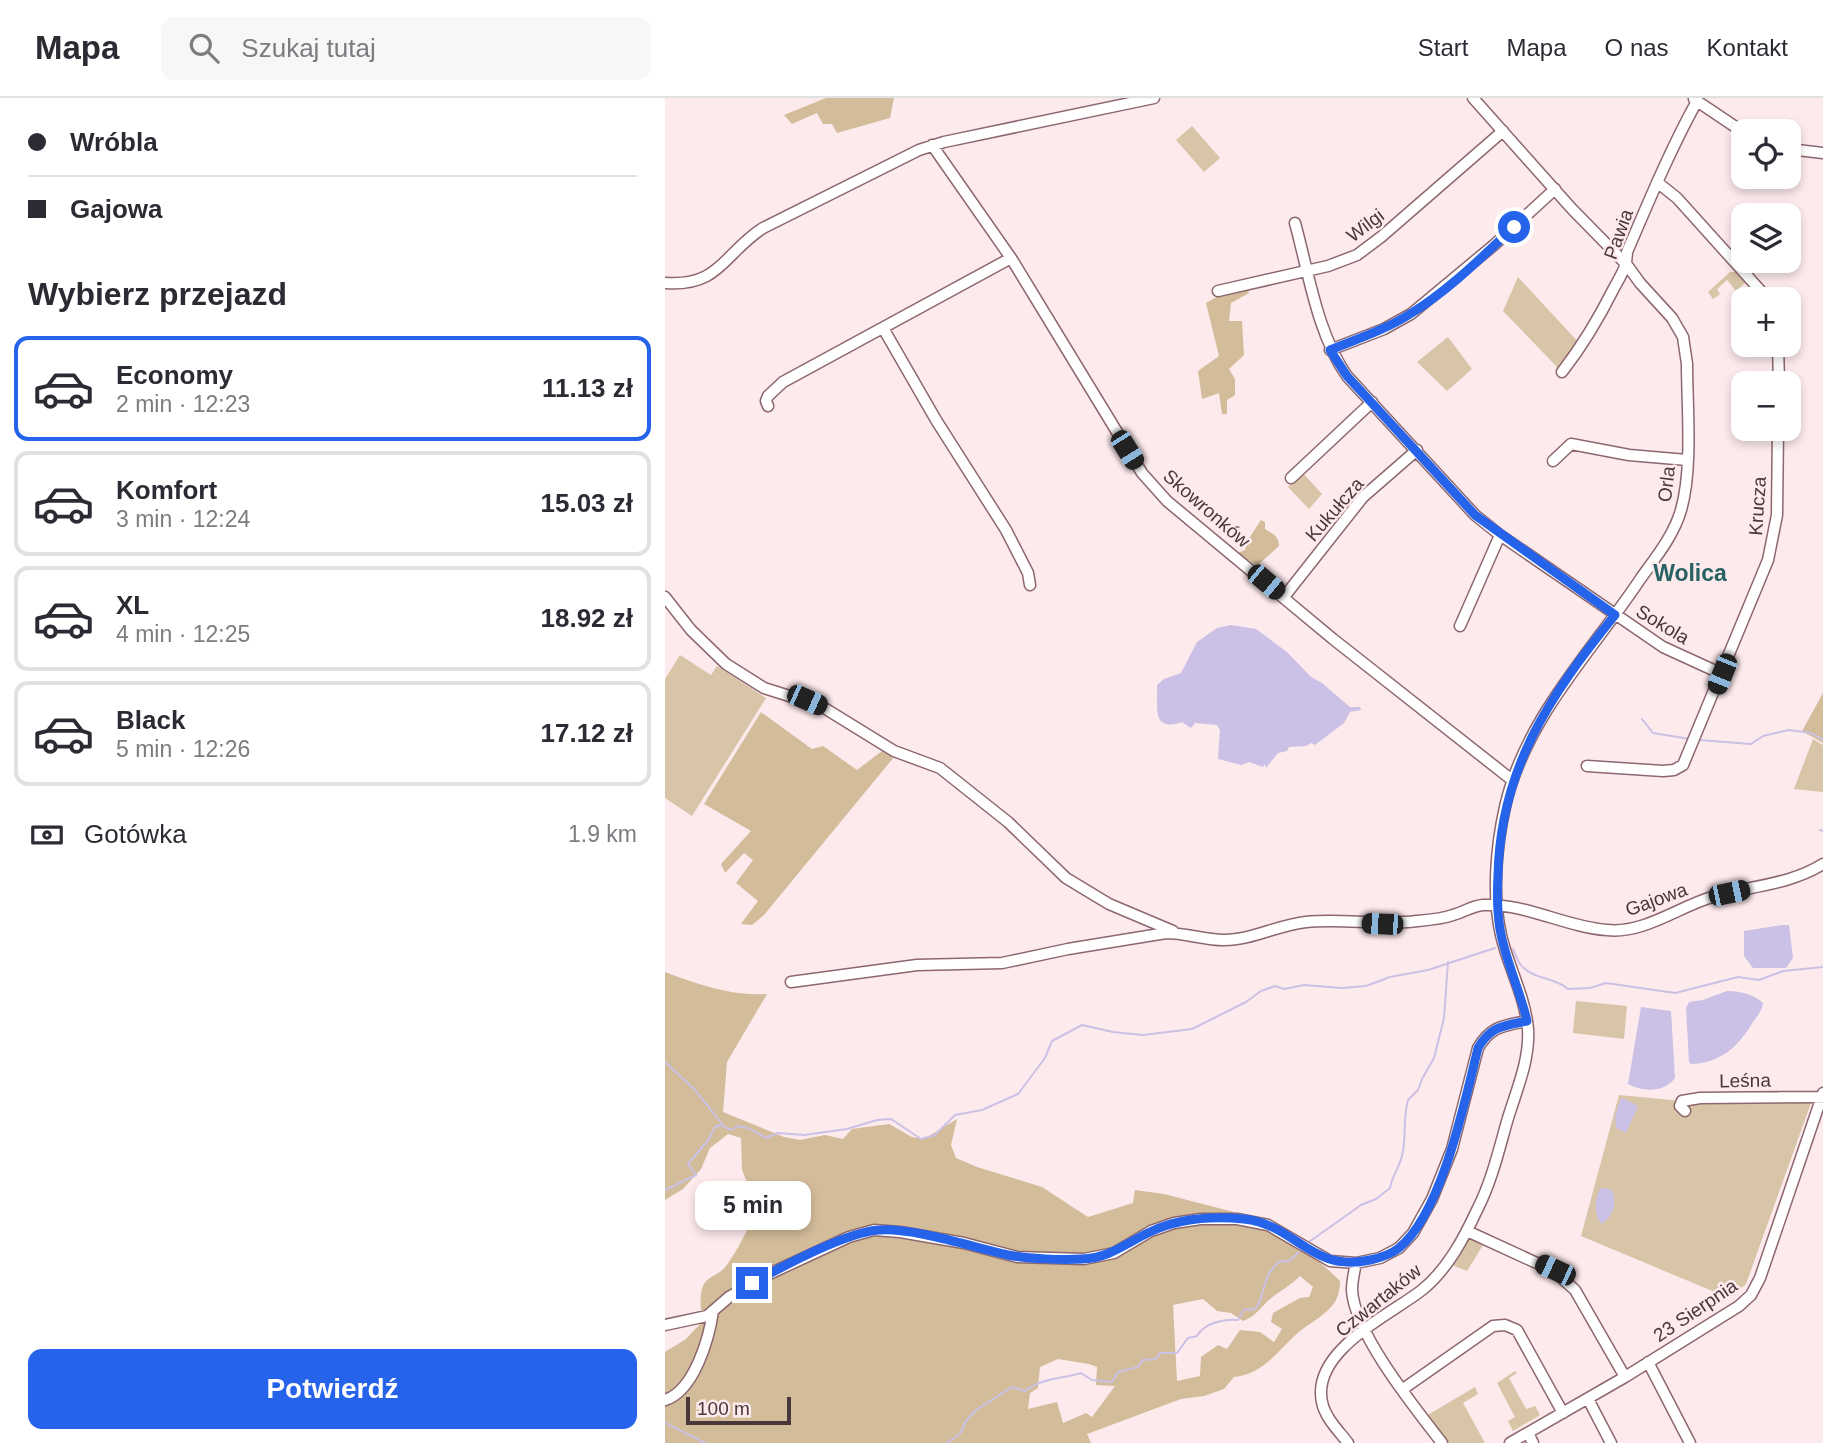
<!DOCTYPE html>
<html lang="pl">
<meta charset="utf-8">
<style>
:root{--surface:#fff;--page:#f7f7f7;--text:#2b2b33;--muted:#7c7c81;--line:#e1e1e2;--accent:#2563eb}
body{margin:0;font-family:Helvetica,sans-serif;background:var(--page);color:var(--text);height:100vh;display:flex;flex-direction:column;font-size:26px;white-space:nowrap}
*{box-sizing:border-box;margin:0}
p{font-size:23px;color:var(--muted)}
.icon{flex:none;width:38px;height:38px;fill:none;stroke:currentColor;stroke-width:2;stroke-linecap:round;stroke-linejoin:round}
.map{position:relative;flex:1;overflow:hidden}
.panel{display:flex;flex-direction:column;background:var(--surface);width:665px}
.panel>*{flex:none}
.guide{display:grid;align-content:center;height:154px;padding:0 28px;background:var(--surface)}
.fabs{position:absolute;left:1066px;top:21px;display:grid;gap:14px}
.fabs a{display:grid;place-items:center;width:70px;height:70px;border-radius:14px;background:var(--surface);box-shadow:0 4px 10px #0003;font-size:35px}
.scale{position:absolute;left:21px;bottom:18px;width:105px;box-sizing:border-box;padding-left:7px;border:4px solid #49373a;border-top:0;font-size:19px;line-height:24px;white-space:nowrap;color:#49373a;-webkit-text-stroke:5px #fdeaed;paint-order:stroke}
.end{position:absolute;width:32px;height:32px;margin:-16px;border:9px solid #2563eb;background:#fff;box-shadow:0 0 0 4px #fff}
.from{border-radius:50%}
.bubble{position:absolute;height:49px;border-radius:14px;background:var(--surface);box-shadow:0 4px 10px #0003;font-size:23px;font-weight:700;line-height:49px;text-align:center}
.car{position:absolute;width:21px;height:42px;margin:-21px -10px;border-radius:9px;box-shadow:0 0 5px 2px #0007;background:linear-gradient(#222 24%,#8ab4d8 0 40%,#222 0 76%,#8ab4d8 0 86%,#222 0)}
.guide b{display:flex;align-items:center;gap:24px;height:66px;font-size:26px}
.guide b+b{border-top:2px solid var(--line)}
.guide i{width:18px;height:18px;background:var(--text)}
ul{padding:0;list-style:none}
li{display:flex;align-items:center;gap:21px;height:105px;margin:0 14px 10px;padding:0 14px;border:4px solid var(--line);border-radius:14px}
li div{flex:1}
li b{display:block;font-size:26px}
li em{font-style:normal;font-weight:700}
li.selected{border-color:var(--accent)}
li>.icon{width:63px;height:63px;stroke-width:1.5}
h2{padding:0 28px;font-size:32px;line-height:84px}
.pay{display:flex;align-items:center;gap:18px;height:77px;padding:0 28px;font-size:26px}
.pay p{margin-inline-start:auto}
.button{display:flex;gap:14px;margin-top:auto;padding:14px 28px}
.button a{flex:1;height:80px;border-radius:14px;background:var(--accent);color:#fff;font-size:28px;font-weight:700;line-height:80px;text-align:center}
header{display:flex;align-items:center;gap:42px;box-sizing:border-box;height:98px;padding:0 35px;background:var(--surface);border-bottom:2px solid var(--line)}
header strong{font-size:33px}
nav{display:flex;gap:38px;margin-inline-start:auto;font-size:24px}
.search{width:490px;height:63px;background:var(--page);display:flex;align-items:center;gap:18px;box-sizing:border-box;padding:0 24px;border-radius:14px;color:var(--muted);font-size:26px}
main{display:flex;flex:1;min-height:0}
.map>svg:first-child{display:block}
.green{fill:#d8c4a6}
.forest{fill:#d3bc9a;fill-rule:evenodd}
.water{fill:#cbc0e5}
.lines{fill:none;stroke-linecap:round;stroke-linejoin:round}
.stream{stroke:#cbc0e5;stroke-width:2}
.minor-casing{stroke:#8d676d;stroke-width:13}
.minor{stroke:#fff;stroke-width:10}
.route{stroke:#2563eb;stroke-width:9}
.labels{text-anchor:middle;stroke-width:5;stroke-linejoin:round;paint-order:stroke}
.street-label{font-size:19px;fill:#49373a;stroke:#fdeaed}
.quarter-label{font-size:23px;font-weight:bold;fill:#276161;stroke:#fdeaed}
</style>
<header>
<strong>Mapa</strong>
<div class="search"><svg class="icon" aria-label="search" viewBox="0 0 24 24"><circle cx="10" cy="10" r="6"/><path d="M15 15l6 6"/></svg>Szukaj tutaj</div>
<nav><a>Start</a><a>Mapa</a><a>O nas</a><a>Kontakt</a></nav>
</header>
<main>
<section class="panel">
<div class="guide">
<b><i class="from"></i>Wróbla</b>
<b><i></i>Gajowa</b>
</div>
<h2>Wybierz przejazd</h2>
<ul>
<li class="selected"><svg class="icon" aria-label="car" viewBox="0 0 24 24"><path d="M5 17H2v-5l4-1 3-4h7l3 4 3 1v5h-3M9 17h6M6 11h13"/><circle cx="7" cy="17" r="2"/><circle cx="17" cy="17" r="2"/></svg><div><b>Economy</b><p>2 min · 12:23</p></div><em>11.13 zł</em></li>
<li><svg class="icon" aria-label="car" viewBox="0 0 24 24"><path d="M5 17H2v-5l4-1 3-4h7l3 4 3 1v5h-3M9 17h6M6 11h13"/><circle cx="7" cy="17" r="2"/><circle cx="17" cy="17" r="2"/></svg><div><b>Komfort</b><p>3 min · 12:24</p></div><em>15.03 zł</em></li>
<li><svg class="icon" aria-label="car" viewBox="0 0 24 24"><path d="M5 17H2v-5l4-1 3-4h7l3 4 3 1v5h-3M9 17h6M6 11h13"/><circle cx="7" cy="17" r="2"/><circle cx="17" cy="17" r="2"/></svg><div><b>XL</b><p>4 min · 12:25</p></div><em>18.92 zł</em></li>
<li><svg class="icon" aria-label="car" viewBox="0 0 24 24"><path d="M5 17H2v-5l4-1 3-4h7l3 4 3 1v5h-3M9 17h6M6 11h13"/><circle cx="7" cy="17" r="2"/><circle cx="17" cy="17" r="2"/></svg><div><b>Black</b><p>5 min · 12:26</p></div><em>17.12 zł</em></li>
</ul>
<div class="pay"><svg class="icon" aria-label="cash" viewBox="0 0 24 24"><path d="M3 7h18v10H3z"/><circle cx="12" cy="12" r="2"/></svg>Gotówka<p>1.9 km</p></div>
<div class="button"><a>Potwierdź</a></div>
</section>
<div class="map">
<svg width="1158" height="1345" viewBox="0 0 1158 1345">
<rect width="100%" height="100%" fill="#fdeaed"/>
<path class="green" d="M527,28L555,60L539,74L511,42Z
M1065,174H1070L1080,185L1071,193L1062,182L1052,191L1055,196L1048,201L1043,194Z
M853,179L915,246L893,273L891,268L838,213Z
M783,239L807,271L782,293L752,264Z
M636,373L657,396L644,411L623,389Z
M15,557L46,577L52,568L101,600L27,718L0,700V581Z
M1148,641L1158,647V694L1129,691Z
M911,903L962,908L959,941L908,935Z
M954,997L1028,1004L1146,1005L1081,1186L1064,1200L916,1138Z
M806,1141L818,1147L802,1173L787,1167L785,1170L783,1168L802,1142Z
M850,1273L852,1275L844,1280L860,1309L862,1311L870,1308L875,1317L848,1333L843,1323L850,1319L832,1285Z
M810,1289L813,1296L798,1305L820,1345H781L761,1318Z"/>
<path class="forest" d="M161,0H229L225,20L172,35L167,26H158L152,15L127,26L119,17Z
M583,190L584,195L566,205L564,223H577L579,257L564,271L570,281V297L562,302V316H557L554,295L537,301L533,273L554,258L541,205L557,196Z
M596,422L600,424V431C607,436 614,437 614,448L592,468L573,455L580,452L583,442Z
M1158,595V645L1137,633Z
M96,614L147,651L158,648L192,672L217,653L229,659L99,817L87,827L76,826L93,803L71,785L88,762L79,755L60,775L56,766L86,733L39,706Z
M0,874C35,887 65,898 102,896L62,964L58,1014L119,1039L135,1042L160,1037L178,1041L187,1031L224,1026L247,1039L259,1041L292,1021L286,1047L291,1060L312,1069L377,1089L423,1119L468,1105L470,1092L499,1096L569,1114L578,1124C615,1129 649,1157 675,1183C675,1192 673,1202 666,1209C658,1218 645,1225 635,1233C614,1251 599,1276 569,1279L559,1291L539,1298L516,1301L422,1336L426,1345H0V1254L21,1241L36,1225C37,1214 34,1201 37,1191C40,1178 54,1178 61,1168C73,1152 85,1128 92,1108L77,1072L76,1040L63,1036L45,1050L36,1071L18,1091L0,1102ZM635,1178L648,1189L644,1199L635,1200L608,1215L606,1224L617,1231L609,1244L595,1234L575,1232L562,1251L553,1247L536,1259L535,1278L512,1283L508,1207L538,1201L552,1213L566,1215L578,1223C591,1218 594,1211 604,1202C614,1193 624,1189 635,1178ZM393,1261L424,1266L432,1269L431,1287L450,1288L427,1319L421,1315L398,1325L392,1304L363,1311L365,1295L373,1290L375,1269Z"/>
<path class="water" d="M566,527L591,531L622,554L646,579L657,585L685,609H695L696,612L685,614L679,625L650,647L646,645L641,648L624,649L622,653L613,655L601,670L600,666L598,669L584,664L576,667L553,661L555,632L552,627L530,625L526,630L517,624C486,635 493,608 492,587L499,581L516,575L532,544L552,530Z
M1117,827H1124L1128,860L1121,870H1088L1079,858V833Z
M1062,893C1074,893 1089,896 1098,905C1097,913 1093,917 1088,924C1073,949 1056,965 1026,966L1024,964L1021,910L1024,904L1038,902Z
M976,909L1006,913L1010,980C999,995 978,994 963,986Z
M958,1000L973,1008L961,1035L951,1030L950,1019L955,1002Z
M939,1090L948,1093C951,1107 949,1118 936,1126C929,1114 929,1103 935,1091Z"/>
<g class="lines">
<path class="stream" d="M977,621L988,635L1025,641
M1034,642L1086,646L1098,638L1124,632L1146,635L1158,642
M1155,732L1158,733
M848,851C850,855 852,863 856,867C868,882 890,879 903,891L925,890L941,885L1010,895L1073,879L1094,882L1118,873L1158,869
M0,964L30,992L57,1026
M0,1092L31,1077L23,1066L44,1041L50,1029L56,1027L66,1032L73,1028L83,1030L101,1040L113,1035L139,1037L182,1031L212,1022L226,1021L256,1041L270,1037L290,1017L317,1012L353,996L380,960L387,943L417,927L448,934L478,937L527,931L581,904L596,893L610,888L619,891L639,887L677,890L701,888L725,879L763,872L830,850
M644,1144L696,1107L711,1101L725,1090C727,1077 736,1068 738,1053C741,1037 738,1019 743,1002L753,992L757,981L769,960L779,920L783,864
M0,1325L40,1345
M282,1345L295,1336L301,1323L311,1312L347,1289L360,1293C377,1280 396,1281 416,1275L427,1282L447,1284L453,1274L473,1269L478,1262L491,1261L495,1255H512L523,1240L532,1238C539,1225 558,1221 573,1222L579,1212L590,1211L594,1205L603,1177L613,1164L624,1163L637,1151"/>
<defs>
<path id="minor" d="M1029,1L1078,34
M267,47L346,160L477,375L502,403L668,541L847,682
M1124,51L1158,55
M992,84L1012,100L1103,201
M630,125C644,176 652,235 682,278L810,417L835,437L998,549L1057,576
M0,185C55,189 58,156 98,130L254,52L279,44L489,0
M553,193L663,168L692,157L716,139L838,33
M218,230L271,322L341,432L363,475L365,487
M1113,247L1114,285
M665,252L719,231L746,216L829,147L890,91
M897,274C918,247 934,220 949,190C956,177 962,169 962,154C984,103 1005,52 1032,3
M103,308L101,303L103,298L118,284L346,160
M888,363L906,346L964,357L1022,362
M626,380L707,304
M0,499L26,532L61,566L99,590L156,608L229,653L275,670L343,724L401,780L444,806L508,833
M619,499L698,399L752,352
M795,528L835,437
M922,668L998,673L1009,672L1018,667L1103,462L1112,417L1113,331
M126,884L252,867L337,865L403,851L501,835C521,835 539,842 559,842C587,842 613,827 641,824C677,820 715,828 752,823C764,822 777,821 788,817C799,814 807,808 818,807C861,805 900,829 942,832C979,836 1013,809 1047,799C1084,788 1125,787 1158,766
M1020,1013L1015,1008L1017,1003L1035,1000L1158,999
M802,1133L889,1173L910,1192L960,1279
M691,1165C689,1174 687,1183 687,1192C689,1235 750,1310 777,1345
M0,1227L42,1218L64,1199L102,1177L184,1139L209,1132L235,1134L299,1145L352,1159L419,1161L449,1155L486,1133L509,1125L536,1121H572L603,1127L665,1163L691,1165L715,1160L734,1150L748,1135L767,1101L787,1051L813,950C826,928 838,928 862,923
M983,1264L1025,1345
M738,1291L828,1228L840,1227L852,1232L898,1315
M923,1301L946,1345
M0,1302C29,1293 44,1241 48,1213
M863,1335L868,1345
M683,1345C674,1333 660,1320 657,1304C646,1253 725,1217 757,1192C782,1172 799,1140 812,1112C827,1083 834,1051 843,1020C852,991 865,961 863,931C860,898 843,868 836,837C827,797 831,749 840,709C860,620 927,554 976,480C991,459 1009,437 1016,412C1028,370 1022,309 1022,266L1018,239L1007,220L975,185L962,167L907,111L808,0
M845,1345L960,1279L1074,1208L1086,1197L1095,1180L1158,995"/>
</defs>
<use href="#minor" class="minor-casing"/>
<use href="#minor" class="minor"/>
</g>
<g class="lines">
<path class="route" d="M87,1185C117,1169 181,1134 214,1132C252,1130 306,1149 343,1157C363,1161 397,1162 417,1161C445,1160 461,1145 485,1134C514,1120 547,1118 579,1121C632,1127 645,1175 705,1162C715,1160 726,1156 734,1150C777,1115 800,1003 813,950C826,928 838,928 862,923C855,892 840,862 835,831C832,813 832,796 833,778C835,671 885,597 950,517L810,417L682,278L665,252C692,241 720,232 745,216C783,193 817,159 849,129"/>
</g>
<g class="labels">
<g class="street-label">
<text transform="translate(700 127) rotate(-37)" y="7">Wilgi</text>
<text transform="translate(953 136) rotate(-70)" y="7">Pawia</text>
<text transform="translate(1001 386) rotate(-83)" y="7">Orla</text>
<text transform="translate(1092 408) rotate(-86)" y="7">Krucza</text>
<text transform="translate(542 410) rotate(41)" y="7">Skowronków</text>
<text transform="translate(669 411) rotate(-49)" y="7">Kukułcza</text>
<text transform="translate(998 526) rotate(31)" y="7">Sokola</text>
<text transform="translate(991 801) rotate(-20)" y="7">Gajowa</text>
<text transform="translate(1080 982) rotate(-1)" y="7">Leśna</text>
<text transform="translate(713 1202) rotate(-39)" y="7">Czwartaków</text>
<text transform="translate(1030 1212) rotate(-34)" y="7">23 Sierpnia</text>
</g>
<g class="quarter-label">
<text x="1025" y="483">Wolica</text>
</g>
</g>
</svg>
<div class="fabs">
<a><svg class="icon" aria-label="locate" viewBox="0 0 24 24"><circle cx="12" cy="12" r="6"/><path d="M12 2v4M12 18v4M2 12h4M18 12h4"/></svg></a>
<a><svg class="icon" aria-label="layers" viewBox="0 0 24 24"><path d="M12 4l9 5-9 5-9-5zM3 14l9 5 9-5"/></svg></a>
<a>+</a>
<a>−</a>
</div>
<div class="scale">100 m</div>
<i class="end from" style="left:849px;top:129px"></i>
<i class="end" style="left:87px;top:1185px"></i>
<div class="bubble" style="left:30px;top:1083px;width:116px">5 min</div>
<i class="car" style="left:462px;top:352px;rotate:148deg"></i>
<i class="car" style="left:601px;top:484px;rotate:130deg"></i>
<i class="car" style="left:1057px;top:576px;rotate:202deg"></i>
<i class="car" style="left:142px;top:602px;rotate:114deg"></i>
<i class="car" style="left:1064px;top:795px;rotate:78deg"></i>
<i class="car" style="left:717px;top:826px;rotate:272deg"></i>
<i class="car" style="left:890px;top:1172px;rotate:295deg"></i>
</div>
</main>
